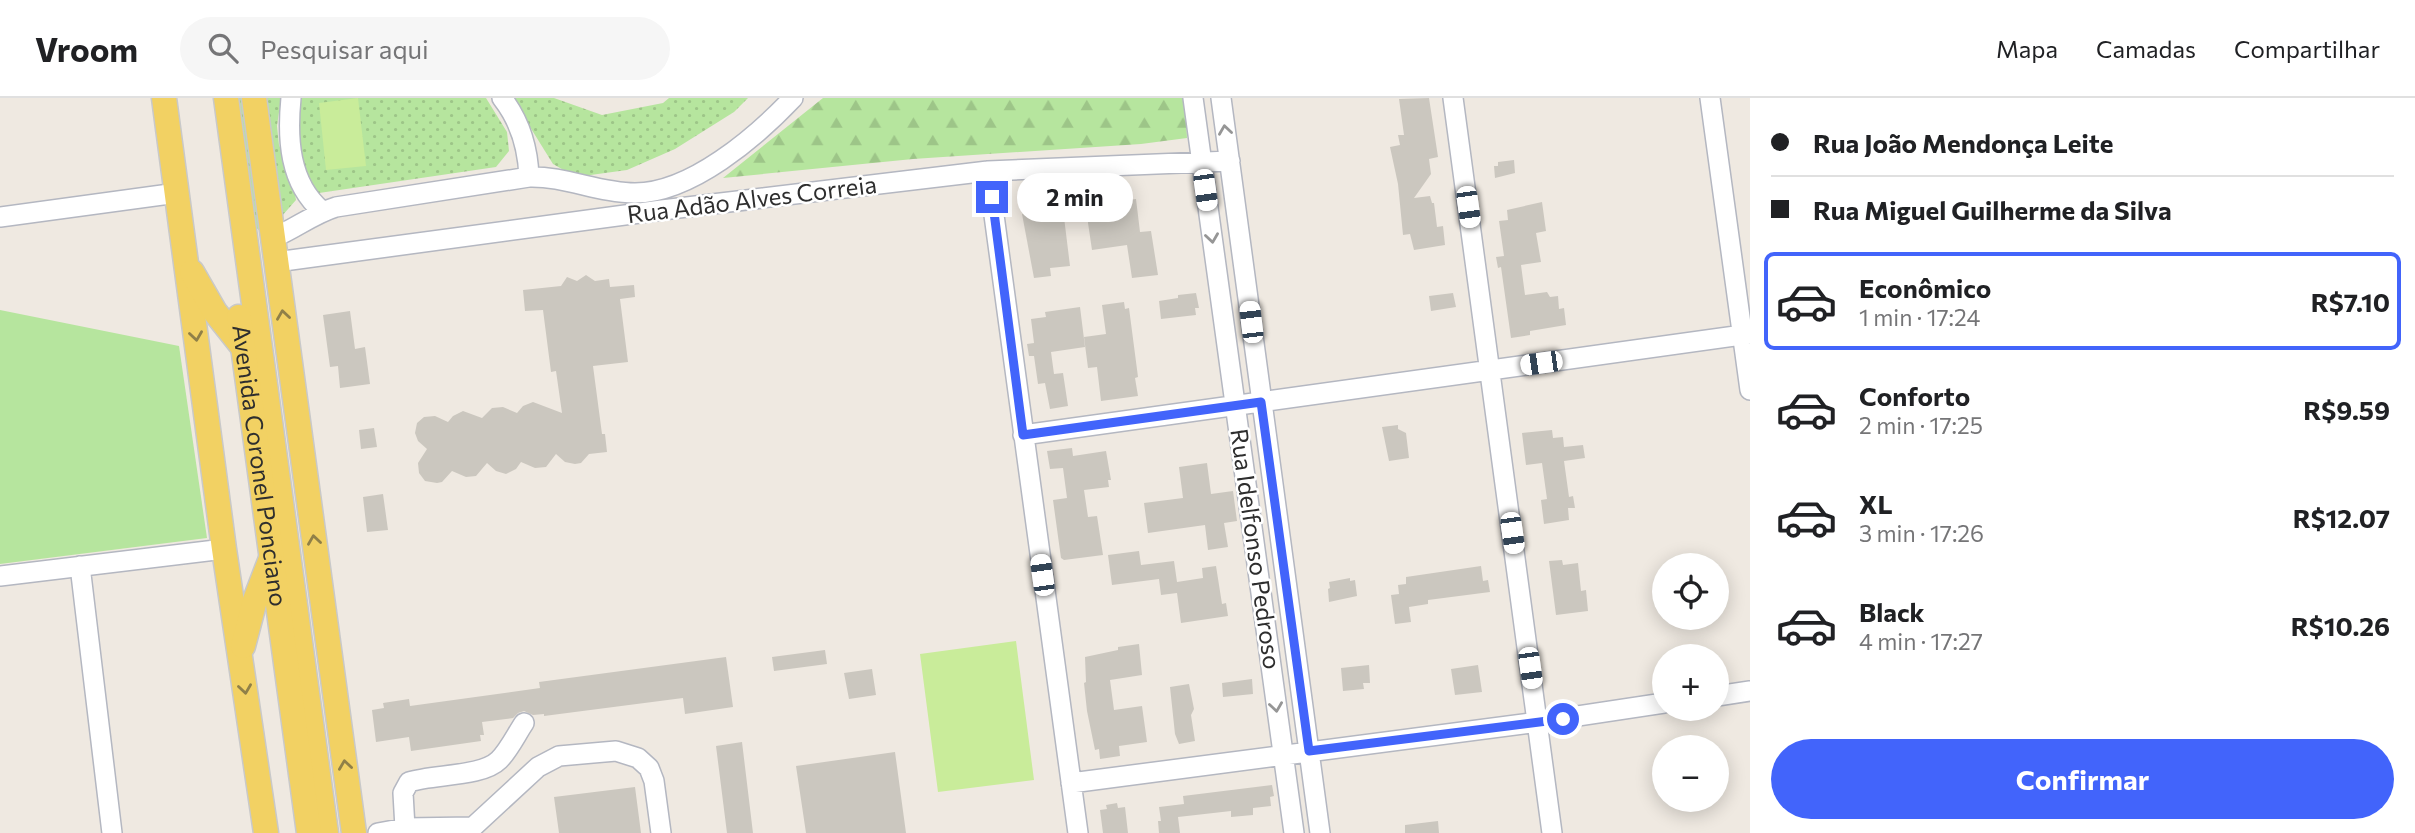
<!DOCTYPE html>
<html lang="pt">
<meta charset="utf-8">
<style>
:root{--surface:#fff;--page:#f6f6f6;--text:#202124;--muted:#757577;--line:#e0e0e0;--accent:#4264fb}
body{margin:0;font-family:Commissioner,sans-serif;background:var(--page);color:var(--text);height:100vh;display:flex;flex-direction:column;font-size:26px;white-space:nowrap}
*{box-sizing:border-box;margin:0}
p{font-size:23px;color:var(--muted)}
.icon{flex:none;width:38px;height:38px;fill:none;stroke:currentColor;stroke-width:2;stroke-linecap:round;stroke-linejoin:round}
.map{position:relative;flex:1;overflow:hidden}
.details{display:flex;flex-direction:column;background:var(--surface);width:665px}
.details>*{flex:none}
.banner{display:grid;align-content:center;height:154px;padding:0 21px;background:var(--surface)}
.fabs{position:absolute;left:1652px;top:455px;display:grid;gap:14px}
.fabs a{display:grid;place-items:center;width:77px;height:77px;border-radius:50%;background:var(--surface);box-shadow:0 4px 18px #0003;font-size:35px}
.end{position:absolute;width:32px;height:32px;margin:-16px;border:9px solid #4264fb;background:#fff;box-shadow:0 0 0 4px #fff}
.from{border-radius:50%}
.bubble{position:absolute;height:49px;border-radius:24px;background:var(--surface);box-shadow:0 4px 18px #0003;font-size:23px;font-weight:700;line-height:49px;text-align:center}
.car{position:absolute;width:21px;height:42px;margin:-21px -10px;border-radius:9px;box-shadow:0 0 5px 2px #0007;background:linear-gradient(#fff 24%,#345 0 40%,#fff 0 76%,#345 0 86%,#fff 0)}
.banner b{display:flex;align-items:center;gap:24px;height:66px;font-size:26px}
.banner b+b{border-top:2px solid var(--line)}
.banner i{width:18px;height:18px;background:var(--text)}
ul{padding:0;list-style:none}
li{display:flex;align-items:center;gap:21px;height:98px;margin:0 14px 10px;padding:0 7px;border:4px solid transparent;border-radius:10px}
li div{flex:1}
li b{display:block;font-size:26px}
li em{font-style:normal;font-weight:700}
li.on{border-color:var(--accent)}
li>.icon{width:63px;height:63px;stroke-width:1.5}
.button{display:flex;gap:14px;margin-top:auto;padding:14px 21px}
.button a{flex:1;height:80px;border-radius:42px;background:var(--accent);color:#fff;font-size:28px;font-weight:700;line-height:80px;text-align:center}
header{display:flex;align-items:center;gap:42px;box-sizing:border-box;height:98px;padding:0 35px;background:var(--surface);border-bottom:2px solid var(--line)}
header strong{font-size:33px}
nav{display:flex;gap:38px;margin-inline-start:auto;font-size:24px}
.search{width:490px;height:63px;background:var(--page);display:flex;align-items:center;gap:18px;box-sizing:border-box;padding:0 24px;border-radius:38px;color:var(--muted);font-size:26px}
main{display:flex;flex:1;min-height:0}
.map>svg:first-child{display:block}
.grass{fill:#b6e59e}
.forest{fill:url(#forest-firs)}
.park{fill:url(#park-dots)}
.pitch{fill:#c9ec9a}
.building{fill:#cbc7bf}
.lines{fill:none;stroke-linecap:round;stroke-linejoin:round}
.minor-casing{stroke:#b4b7c1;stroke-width:22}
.major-casing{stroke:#c9c9c9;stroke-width:27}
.minor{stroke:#fff;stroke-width:19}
.major{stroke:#f2d163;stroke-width:24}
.oneway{stroke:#969696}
.oneway2{stroke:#908048}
.route{stroke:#4264fb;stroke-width:9}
.labels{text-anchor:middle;stroke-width:5;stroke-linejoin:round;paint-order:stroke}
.street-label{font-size:24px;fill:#2e2e2e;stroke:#fff}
</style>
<header>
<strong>Vroom</strong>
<div class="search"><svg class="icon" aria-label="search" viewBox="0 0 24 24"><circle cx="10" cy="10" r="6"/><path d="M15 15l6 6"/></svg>Pesquisar aqui</div>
<nav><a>Mapa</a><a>Camadas</a><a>Compartilhar</a></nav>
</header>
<main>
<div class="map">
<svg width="1750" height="735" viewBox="0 0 1750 735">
<defs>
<pattern id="forest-firs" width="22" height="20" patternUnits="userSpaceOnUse" patternTransform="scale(1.75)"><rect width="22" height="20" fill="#b6e59e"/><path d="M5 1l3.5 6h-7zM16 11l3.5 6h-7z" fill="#9dc588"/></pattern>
<pattern id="park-dots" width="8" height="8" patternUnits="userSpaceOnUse" patternTransform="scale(1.75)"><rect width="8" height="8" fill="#b6e59e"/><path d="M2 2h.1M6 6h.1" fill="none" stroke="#9dc588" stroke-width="1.8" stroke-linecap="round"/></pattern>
</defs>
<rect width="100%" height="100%" fill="#efe9e1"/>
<path class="grass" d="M0,212L179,248L207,440L0,466Z"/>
<path class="forest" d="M823,0H1185L1187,40L1141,46L913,61L723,80Z"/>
<path class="park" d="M236,0H281L277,28L279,47L292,79L296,102L274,127L259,132L254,129Z
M302,0H486L507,34L509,53L496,69L319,95C298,85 294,20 302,0Z
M512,0H554L602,17L663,5L669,0H748L734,14L675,51L627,72L576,79L553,66Z"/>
<path class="pitch" d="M358,0L366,68L326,72L319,5Z
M1016,543L1034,682L938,694L920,556Z"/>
<path class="building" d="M1429,0L1438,59L1429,61L1431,76L1414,100L1430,98L1432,105H1434L1437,129L1443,128L1445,147L1414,152L1410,136L1403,137L1398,86L1390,49L1400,47L1398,37H1404L1399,1Z
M1514,62L1515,75L1495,80L1494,68H1498V64Z
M1136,101L1140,134L1151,133L1158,177L1132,180L1127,147L1092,152L1088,125V120L1123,115L1121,103Z
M1542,104L1546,133L1536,135L1541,164L1521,167L1525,197L1547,194L1550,199L1558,198L1559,211L1564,210L1566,227L1530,233V237L1511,240L1501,169L1498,170L1496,159L1504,158L1499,123L1508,122L1507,112Z
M1063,111L1070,168L1050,170L1051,178L1034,180L1022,116Z
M586,177L595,183L609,181L610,189L634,187L635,199L620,201L628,264L593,268L602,336H605L607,354L589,356L581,365L575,366L565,364L556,356L546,369L535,370L521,364L516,371L506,376L496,373L487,365L476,378L466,379L452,373L442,384L437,385L425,383L419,375L418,365L427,351L418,343L415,335L417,325L424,319L435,318L448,324L453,318L463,313L482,320L492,310L503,309L517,315L523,308L533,304L562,315L556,273L551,274L543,212L525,213L523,192L561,188L567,179L577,183Z
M1196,195L1199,210H1195L1196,217L1161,221L1159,203L1178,200V197Z
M1453,195L1456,209L1431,213L1429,198Z
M1124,204L1125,211L1129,210L1138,279L1135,280L1138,298L1101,303L1097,269L1088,270L1084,239L1106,236L1102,207Z
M1080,209L1085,249L1051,254L1054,276L1063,275L1068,308L1050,311L1045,285L1038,286L1034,258H1029L1027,246L1034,245L1031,221L1046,219L1045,214Z
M350,213L355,251L365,249L370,286L340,290L338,268L330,269L323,217Z
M1398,327V331L1406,335L1409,360L1389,363L1382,329Z
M374,330L377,349L361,351L359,332Z
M1552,332L1553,340L1563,339L1564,349L1583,347L1585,360L1564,363L1569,399L1573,398L1575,410H1568L1569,422L1544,426L1541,402L1547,401L1542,365L1526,367L1522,335Z
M1072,350L1073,358L1106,353L1111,382H1108L1109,389L1084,392L1088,419L1097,418L1103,457L1064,462L1061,460L1053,402L1067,400L1063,370L1050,371L1047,353Z
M1207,365L1211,396L1233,393L1237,423L1224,425L1228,449L1208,452L1205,427L1148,435L1144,405L1183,400L1179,369Z
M383,396L388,432L367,434L363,399Z
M1139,453L1141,467L1174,463L1177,484L1203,480L1202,470L1216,468L1222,506L1226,505L1228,518L1181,525L1177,495L1161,497L1159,481L1112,487L1108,457Z
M1562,462L1563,467L1578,465L1581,493L1586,492L1588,513L1556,517L1549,463Z
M1481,468L1483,483L1488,482L1490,494L1428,502V506L1409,509L1411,524L1395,526L1391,497L1399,496L1398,487L1406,486V479Z
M1350,480V483L1355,482L1357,498L1329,504L1328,491L1330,490L1329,484Z
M1139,546L1142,577L1110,582L1114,612L1142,608L1147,644L1119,648L1120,658L1100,661L1099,651L1095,652L1087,613L1084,585L1086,584L1085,559L1118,552V549Z
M825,552L827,566L774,573L772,559Z
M726,559L733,609L685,616L683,600L544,618V616L533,617L524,613L518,615L513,620L482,624L484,637H480L481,643L411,653L409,639L376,644L372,612L384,610L383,605L409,601L410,608L540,590L539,584Z
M1369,567L1370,585H1363L1364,591L1343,593L1341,570Z
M1478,567L1482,594L1455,597L1451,571Z
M872,571L876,597L849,601L844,575Z
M1252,581L1253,596L1223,599L1222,585Z
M1189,586L1194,611L1191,617L1195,643L1179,646L1175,636L1170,589Z
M742,644L753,735H727L716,648Z
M895,654L906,735H806L796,668Z
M1272,687L1274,698L1270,699L1271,708L1253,710V717L1231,719V713L1178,719L1180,735H1159L1158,723H1161L1159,709L1184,706L1183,698Z
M635,689L641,735H559L554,699Z
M1117,705L1118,710L1125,709L1128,735H1103L1100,712L1107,711L1106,707Z
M1438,723L1439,735H1405V727Z"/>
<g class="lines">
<defs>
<path id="minor" d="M291,0C287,40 289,85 322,113
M502,0C520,23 528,50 529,79
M1193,0L1294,735
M1221,0L1320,735
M1453,0L1552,735
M1710,0L1750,292
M988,73L1078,735
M0,119L177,95
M273,140C295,131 313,116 336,109L529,79C565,78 599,95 635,95C691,95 756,39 793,0
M276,164L662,112L988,73L1230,63
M1023,337L1750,236
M80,468L112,735
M0,478L224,451
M1717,598L1750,593
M1071,685L1538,624L1664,605
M405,730L403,695L409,684C433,676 482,679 499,662C509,652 516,637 524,625
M378,735L405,730L473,729L538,669L559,658L616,653L638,660L649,670L654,683L661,735"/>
<g id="major">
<path d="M164,0L224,451L266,735"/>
<path d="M226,0L326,735"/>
<path d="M254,0L354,735"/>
<path d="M192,174L215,214L242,248"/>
<path id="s1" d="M239,219L309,735"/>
<path d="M243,548L255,502L270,463"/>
</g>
</defs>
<use href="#minor" class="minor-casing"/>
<use href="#major" class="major-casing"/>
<use href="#minor" class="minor"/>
<use href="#major" class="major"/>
</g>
<defs><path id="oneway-chevron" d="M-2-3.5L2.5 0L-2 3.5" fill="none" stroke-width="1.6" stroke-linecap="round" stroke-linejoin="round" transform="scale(1.75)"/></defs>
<g class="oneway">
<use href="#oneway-chevron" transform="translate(1225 32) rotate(-98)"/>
<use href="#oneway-chevron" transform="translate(1212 140) rotate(82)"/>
<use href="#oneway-chevron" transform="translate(1276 609) rotate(82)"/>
</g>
<g class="oneway2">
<use href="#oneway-chevron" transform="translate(283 217) rotate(-98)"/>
<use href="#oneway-chevron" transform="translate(196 238) rotate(82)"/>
<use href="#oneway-chevron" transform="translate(314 442) rotate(-98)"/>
<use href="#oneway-chevron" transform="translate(245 591) rotate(82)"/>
<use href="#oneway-chevron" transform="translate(345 667) rotate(-98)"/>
</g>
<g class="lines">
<path class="route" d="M992,99L1023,337L1261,304L1309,653L1563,621"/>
</g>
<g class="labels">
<g class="street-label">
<text transform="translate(752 102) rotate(-7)" y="8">Rua Adão Alves Correia</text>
<text dy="8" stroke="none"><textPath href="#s1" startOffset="150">Avenida Coronel Ponciano</textPath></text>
<text transform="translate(1255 451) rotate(82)" y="8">Rua Idelfonso Pedroso</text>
</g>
</g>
</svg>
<div class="fabs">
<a><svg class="icon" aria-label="locate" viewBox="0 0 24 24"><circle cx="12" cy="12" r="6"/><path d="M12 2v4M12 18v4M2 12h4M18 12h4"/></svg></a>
<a>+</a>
<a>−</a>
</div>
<i class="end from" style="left:1563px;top:621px"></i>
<i class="end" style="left:992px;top:99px"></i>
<div class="bubble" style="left:1017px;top:75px;width:116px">2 min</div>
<i class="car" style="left:1205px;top:92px;rotate:172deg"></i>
<i class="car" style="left:1468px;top:109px;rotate:172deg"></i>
<i class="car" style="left:1251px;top:224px;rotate:353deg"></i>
<i class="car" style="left:1541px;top:265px;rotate:262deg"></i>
<i class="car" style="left:1512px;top:435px;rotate:172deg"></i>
<i class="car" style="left:1042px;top:477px;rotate:352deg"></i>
<i class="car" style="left:1530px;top:570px;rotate:172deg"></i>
</div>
<section class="details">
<div class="banner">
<b><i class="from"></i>Rua João Mendonça Leite</b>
<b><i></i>Rua Miguel Guilherme da Silva</b>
</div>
<ul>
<li class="on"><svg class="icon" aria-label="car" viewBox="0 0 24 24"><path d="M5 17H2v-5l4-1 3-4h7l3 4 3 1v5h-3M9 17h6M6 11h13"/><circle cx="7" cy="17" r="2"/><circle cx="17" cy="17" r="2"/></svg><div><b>Econômico</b><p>1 min · 17:24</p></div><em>R$7.10</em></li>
<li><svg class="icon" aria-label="car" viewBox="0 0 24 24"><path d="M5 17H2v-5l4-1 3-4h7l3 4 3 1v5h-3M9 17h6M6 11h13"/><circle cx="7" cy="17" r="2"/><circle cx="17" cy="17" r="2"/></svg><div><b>Conforto</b><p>2 min · 17:25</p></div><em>R$9.59</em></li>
<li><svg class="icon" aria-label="car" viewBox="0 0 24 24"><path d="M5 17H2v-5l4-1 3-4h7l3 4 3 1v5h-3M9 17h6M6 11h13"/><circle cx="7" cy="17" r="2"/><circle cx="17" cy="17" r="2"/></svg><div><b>XL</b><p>3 min · 17:26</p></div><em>R$12.07</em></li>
<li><svg class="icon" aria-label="car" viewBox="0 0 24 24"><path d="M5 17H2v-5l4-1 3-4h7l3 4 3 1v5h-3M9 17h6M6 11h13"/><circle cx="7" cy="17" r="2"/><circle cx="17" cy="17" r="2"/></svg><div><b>Black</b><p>4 min · 17:27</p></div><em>R$10.26</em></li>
</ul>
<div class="button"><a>Confirmar</a></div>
</section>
</main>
